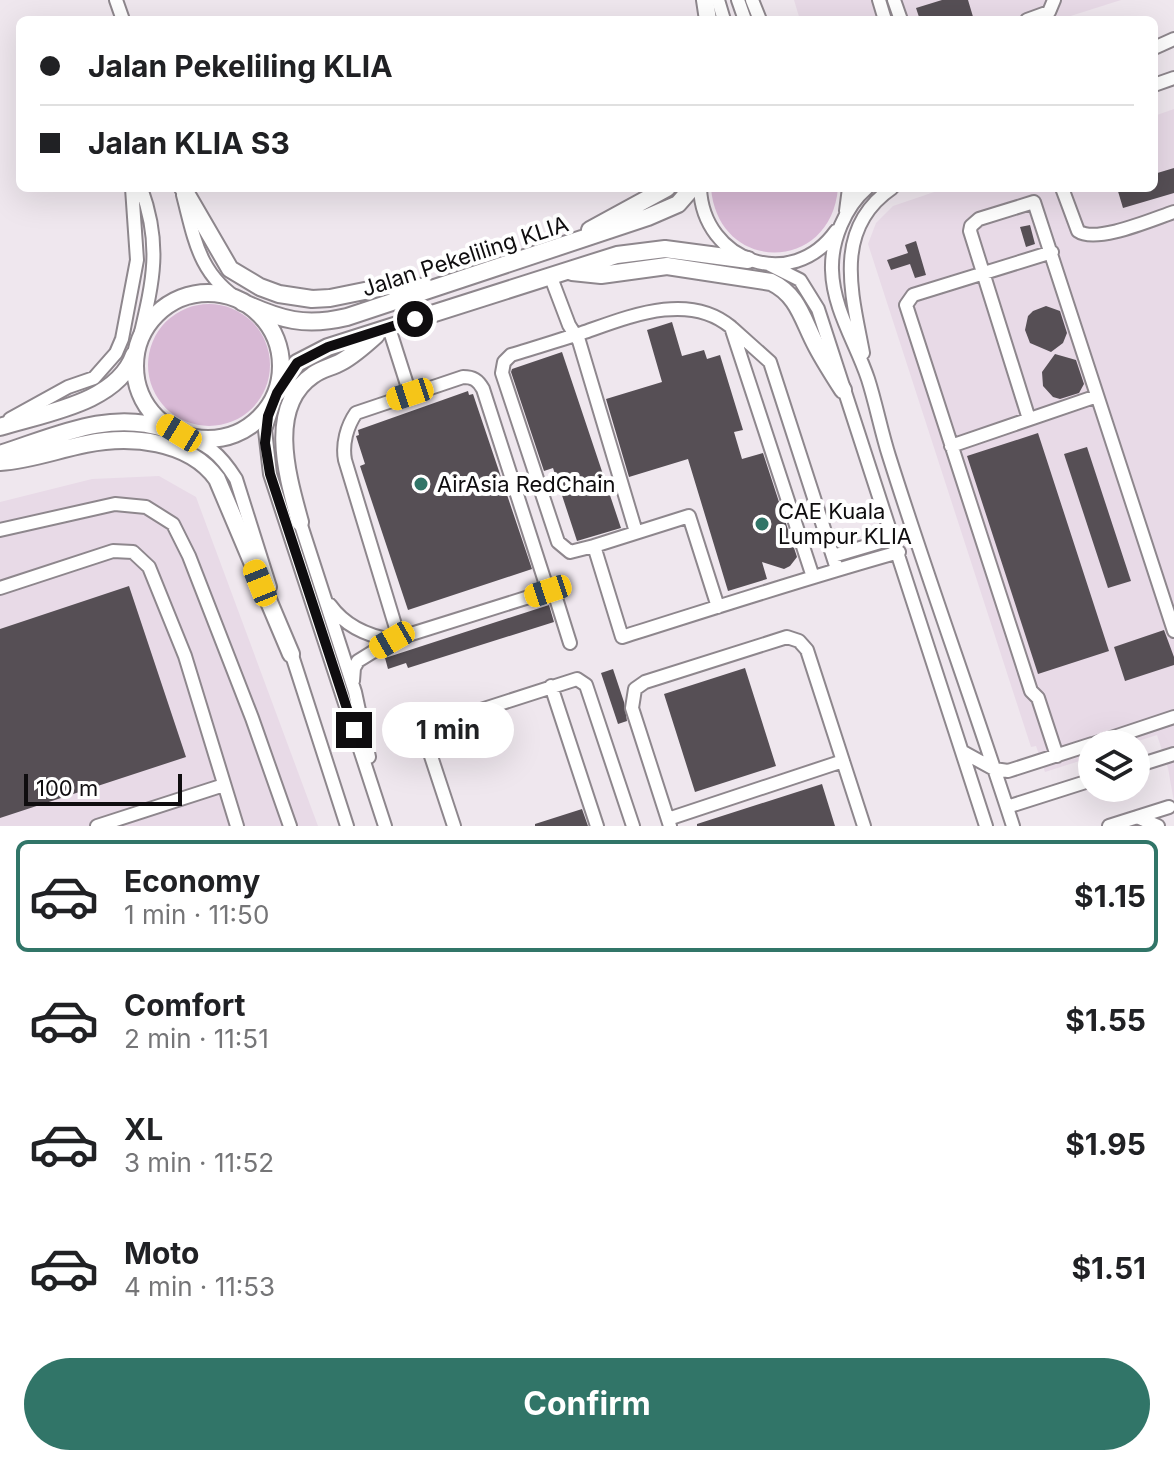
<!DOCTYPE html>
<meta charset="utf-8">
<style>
:root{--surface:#fff;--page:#f2f2f2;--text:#202124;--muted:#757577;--line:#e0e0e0;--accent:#317568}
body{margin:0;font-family:Inter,sans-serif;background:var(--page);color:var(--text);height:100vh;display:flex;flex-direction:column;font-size:30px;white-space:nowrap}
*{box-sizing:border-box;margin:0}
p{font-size:26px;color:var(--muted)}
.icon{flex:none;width:44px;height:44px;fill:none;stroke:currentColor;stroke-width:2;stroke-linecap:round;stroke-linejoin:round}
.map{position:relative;height:826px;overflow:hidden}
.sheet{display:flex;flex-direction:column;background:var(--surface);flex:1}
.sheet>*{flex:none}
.hud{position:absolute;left:16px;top:16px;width:1142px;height:176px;border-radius:12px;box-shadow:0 8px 32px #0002;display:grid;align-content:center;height:176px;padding:0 24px;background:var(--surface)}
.fabs{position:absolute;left:1078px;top:730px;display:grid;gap:16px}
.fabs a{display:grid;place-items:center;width:72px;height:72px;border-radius:50%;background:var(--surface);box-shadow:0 8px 32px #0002;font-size:40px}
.scale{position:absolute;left:24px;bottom:20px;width:158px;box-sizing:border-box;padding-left:8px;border:4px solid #0f0d0f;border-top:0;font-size:22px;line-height:28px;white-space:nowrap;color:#0f0d0f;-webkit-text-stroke:6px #fff;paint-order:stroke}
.end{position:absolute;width:36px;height:36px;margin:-18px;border:10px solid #0f0d0f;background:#fff;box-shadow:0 0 0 4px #fff}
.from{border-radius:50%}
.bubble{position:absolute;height:56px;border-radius:28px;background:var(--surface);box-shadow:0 8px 32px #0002;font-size:26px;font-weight:700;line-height:56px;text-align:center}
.car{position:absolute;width:24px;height:48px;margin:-24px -12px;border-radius:10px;box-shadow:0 0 6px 2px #0007;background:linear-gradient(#f5c518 24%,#345 0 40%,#f5c518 0 76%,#345 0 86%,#f5c518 0)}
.hud b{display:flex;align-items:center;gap:28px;height:76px;font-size:30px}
.hud b+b{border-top:2px solid var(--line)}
.hud i{width:20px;height:20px;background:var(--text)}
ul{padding:14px 0 0;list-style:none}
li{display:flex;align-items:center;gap:24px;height:112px;margin:0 16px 12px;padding:0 8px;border:4px solid transparent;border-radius:12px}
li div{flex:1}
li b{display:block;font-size:30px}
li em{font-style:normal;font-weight:700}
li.active{border-color:var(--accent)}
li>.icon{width:72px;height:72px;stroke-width:1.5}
.cta{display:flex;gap:16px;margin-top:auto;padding:16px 24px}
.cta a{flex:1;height:92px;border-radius:48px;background:var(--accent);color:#fff;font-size:32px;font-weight:700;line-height:92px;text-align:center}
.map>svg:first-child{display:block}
.built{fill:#e8dae7}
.green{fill:#d8b9d5}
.building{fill:#564f55}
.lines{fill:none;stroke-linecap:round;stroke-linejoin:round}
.minor-casing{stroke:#8e878d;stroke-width:16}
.major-casing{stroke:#8e878d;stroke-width:20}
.minor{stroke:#fff;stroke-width:12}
.major{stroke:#fff;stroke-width:16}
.route{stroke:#0f0d0f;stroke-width:10}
.poi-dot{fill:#317568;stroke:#fff;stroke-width:3}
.labels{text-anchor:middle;stroke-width:8;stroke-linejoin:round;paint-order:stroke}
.street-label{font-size:22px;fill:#0f0d0f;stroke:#fff}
.poi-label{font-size:22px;fill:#0f0d0f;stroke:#fff;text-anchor:start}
</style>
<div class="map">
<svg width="1174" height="826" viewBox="0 0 1174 826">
<rect width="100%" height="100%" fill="#efe7ee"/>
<path class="built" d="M794,0H1121L1058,20H800Z
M1174,109V802L1168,768L1157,735L1129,744H1092V757L1045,772L1036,746L1031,747L868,244L876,223L893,206L946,188H1154V116Z
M159,476L196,497L318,826H0V502L92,479Z"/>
<path class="green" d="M711,188H838C831,274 718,274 711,188Z
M148 365a61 61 0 1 1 122 0a61 61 0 1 1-122 0Z"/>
<path class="building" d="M942,0H968L974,20H920L916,8Z
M1174,168V193L1123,208L1117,188H1154V174Z
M1030,225L1035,244L1026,247L1020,227Z
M916,241L926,275L915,278L910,264L891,270L887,260L908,253L905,245Z
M1046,306L1060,311L1067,333L1063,343L1051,352L1030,343L1025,330L1028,316L1033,311Z
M672,322L682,356L704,350L707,359L720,355L743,430L734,432L742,459L763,453L797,557L790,566L784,569L762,562L767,579L728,591L688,459L629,477L606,399L662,382L647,330Z
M562,352L621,528L577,541L553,468L544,471L511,372L512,369Z
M1055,354L1076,360L1084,384L1079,393L1060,399L1053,397L1043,386L1042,372Z
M468,391L469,395L473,394L532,569L408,610L360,466L365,464L356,436L359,435L358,430Z
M1038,433L1109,651L1038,674L967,456Z
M1087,447L1131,581L1108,588L1064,454Z
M129,586L186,757L0,818V629Z
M549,605L554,622L408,668L406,663L388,669L385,658Z
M1164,630L1174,657V665L1125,681L1114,647Z
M745,668L776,766L695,792L664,694Z
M613,669L624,702L627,721L618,724L601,673Z
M822,784L835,826H697V824Z
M582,809L588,826H535V824Z"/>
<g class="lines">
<defs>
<path id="minor" d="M116,0L123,20
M718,0L724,20
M738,0L745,20
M752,0L760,20
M879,0L885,20
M894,0L901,20
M1027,20L1049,12L1054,0
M1154,48L1174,39
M1154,85L1174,78
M700,188C703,262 792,293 836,231
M867,188C845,207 831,241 832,270C833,309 856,343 868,379C876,404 881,431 889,456C928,580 973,702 1013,826
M1062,188L1078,231C1096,244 1153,219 1174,212
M183,195C195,241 199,275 242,302
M846,211L849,188
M1052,252L913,295L906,305L1031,691L1038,698L1057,756
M770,265L800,280L818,309L986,826
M550,275L569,325L579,341L636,532
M389,328L410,394
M732,328L770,362L837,569
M138,345C152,285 163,248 141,188
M863,353C852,294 832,229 892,188
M277,393L265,430L270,474L385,826
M10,419L68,387L94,378L116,353L122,339L137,260L132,188
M1029,419L970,231L971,226L979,219L1034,202L1174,631
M179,433C208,445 219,452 236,479L270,587
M951,446L1097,396
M300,522L355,692L369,757
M0,530L115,504L146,507L173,524L189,556L252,718L290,826
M594,546L570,552L558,542L502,373L504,362L511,355C535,348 559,340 582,333C628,317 688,291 731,327L813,577
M833,556L894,538
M0,588L113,551L133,552L149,567L185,656L237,826
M330,605C345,626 368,636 392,640
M718,607L689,516L594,546L622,637C714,608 806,578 899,552
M399,638L345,460C342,444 347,426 356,413L463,377C473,377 478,380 483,389L548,591L555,595L570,643
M289,646L347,826
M353,681L354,668L358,661L392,640L548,591
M551,686L597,826
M1093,744L1174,717
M963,752L994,769L1008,771L1092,744
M1136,766L1174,754
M1007,807L1092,780
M1137,817L1158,826
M668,819L843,761
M97,826L224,785
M454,826L426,741L431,726L577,679L586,685L633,826
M670,826L632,708L635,689L645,682L787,637L799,641L807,650L864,826
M1109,826L1169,807"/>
<path id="major" d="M705,0L708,20
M183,188L230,269L260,287L279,294L312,299L330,298L389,286L426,287
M590,230L667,188
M572,272L601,275L667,266L771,282C799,295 803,322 817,347C825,362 834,376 843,390
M135 366a73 73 0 1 1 146 0a73 73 0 1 1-146 0Z
M242,302C281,320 305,327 347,317L648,217L678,204L692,188
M277,393L297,363L328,347L617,255L665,249L748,260
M0,427C44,413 117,403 134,355
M0,454C54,437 109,409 166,429
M0,462C30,460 56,450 86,444C130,435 189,440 217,479L291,654
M300,522C288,478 266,407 313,375C321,369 332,367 341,362C354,355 365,345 376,335"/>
</defs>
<use href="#minor" class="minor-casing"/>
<use href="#major" class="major-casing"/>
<use href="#minor" class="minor"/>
<use href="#major" class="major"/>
</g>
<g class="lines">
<path class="route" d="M354,730L270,474L265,443L268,416L277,393L297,363L328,347L415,319"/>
</g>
<g class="poi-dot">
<circle cx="421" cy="484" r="8"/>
<circle cx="762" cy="524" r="8"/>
</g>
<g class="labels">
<g class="street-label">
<text transform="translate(465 256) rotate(-18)" y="8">Jalan Pekeliling KLIA</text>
</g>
<g class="poi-label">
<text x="437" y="492">AirAsia RedChain</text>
<text x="778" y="519">CAE Kuala<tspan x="778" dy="25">Lumpur KLIA</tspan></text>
</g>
</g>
</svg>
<div class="fabs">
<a><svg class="icon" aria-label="layers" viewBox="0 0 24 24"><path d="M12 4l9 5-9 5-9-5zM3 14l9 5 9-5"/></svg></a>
</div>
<div class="scale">100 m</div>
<i class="end from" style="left:415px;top:319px"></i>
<i class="end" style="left:354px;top:730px"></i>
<div class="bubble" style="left:382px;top:702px;width:132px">1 min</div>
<i class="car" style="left:410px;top:394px;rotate:252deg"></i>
<i class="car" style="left:179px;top:433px;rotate:301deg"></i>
<i class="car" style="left:260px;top:583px;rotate:338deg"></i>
<i class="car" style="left:548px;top:591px;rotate:252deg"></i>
<i class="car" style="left:392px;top:640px;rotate:240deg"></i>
<div class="hud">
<b><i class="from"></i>Jalan Pekeliling KLIA</b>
<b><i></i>Jalan KLIA S3</b>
</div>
</div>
<section class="sheet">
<ul>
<li class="active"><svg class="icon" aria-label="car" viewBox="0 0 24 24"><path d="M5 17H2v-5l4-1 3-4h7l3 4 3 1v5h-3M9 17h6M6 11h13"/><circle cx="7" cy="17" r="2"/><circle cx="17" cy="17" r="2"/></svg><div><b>Economy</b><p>1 min · 11:50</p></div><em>$1.15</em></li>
<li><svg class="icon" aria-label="car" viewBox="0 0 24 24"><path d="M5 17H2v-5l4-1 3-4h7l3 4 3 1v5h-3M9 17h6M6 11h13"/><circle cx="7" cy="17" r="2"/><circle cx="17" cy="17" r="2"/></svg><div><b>Comfort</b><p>2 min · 11:51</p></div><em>$1.55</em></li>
<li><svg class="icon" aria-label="car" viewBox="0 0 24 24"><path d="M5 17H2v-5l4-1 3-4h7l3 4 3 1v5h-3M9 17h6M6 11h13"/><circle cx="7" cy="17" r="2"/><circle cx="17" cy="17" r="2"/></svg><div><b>XL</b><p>3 min · 11:52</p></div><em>$1.95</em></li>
<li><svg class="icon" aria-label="car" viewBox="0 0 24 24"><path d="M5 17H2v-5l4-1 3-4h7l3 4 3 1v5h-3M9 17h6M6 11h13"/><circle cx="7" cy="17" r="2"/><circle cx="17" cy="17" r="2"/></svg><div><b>Moto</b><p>4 min · 11:53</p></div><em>$1.51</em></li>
</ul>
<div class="cta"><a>Confirm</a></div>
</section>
